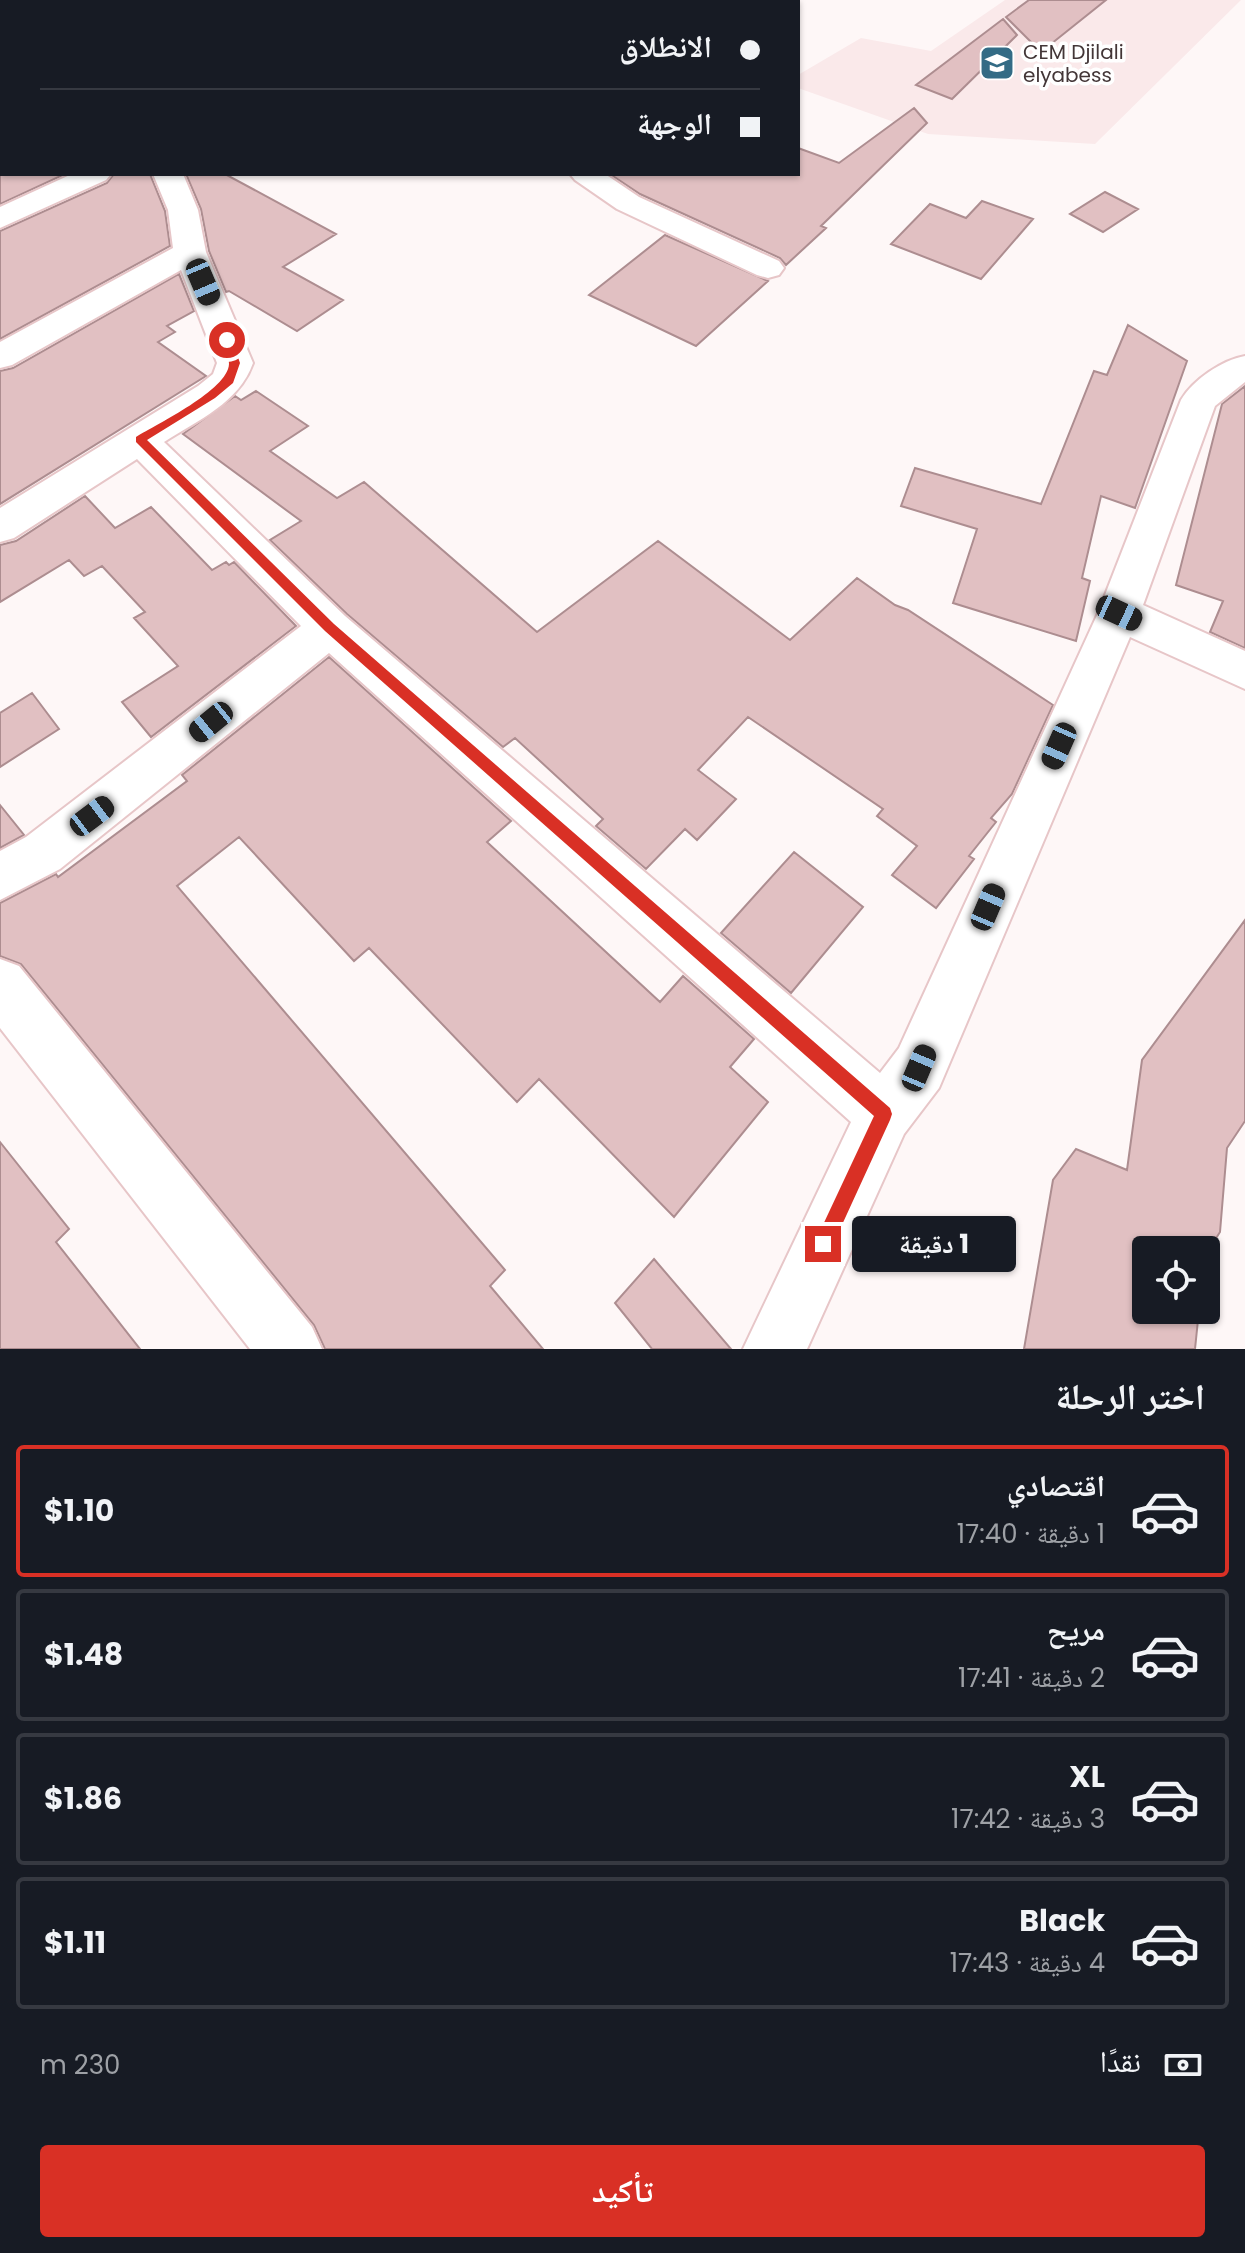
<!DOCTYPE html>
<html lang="ar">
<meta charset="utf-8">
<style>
:root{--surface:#171b24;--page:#242831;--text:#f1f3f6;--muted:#9ea1a6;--line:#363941;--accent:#d93025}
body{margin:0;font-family:Poppins,"Noto Naskh Arabic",sans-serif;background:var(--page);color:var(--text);direction:rtl;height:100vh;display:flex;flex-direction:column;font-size:30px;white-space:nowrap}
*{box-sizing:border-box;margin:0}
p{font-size:26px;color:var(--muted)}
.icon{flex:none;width:44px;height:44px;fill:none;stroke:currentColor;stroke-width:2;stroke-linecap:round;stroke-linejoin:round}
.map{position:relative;height:1349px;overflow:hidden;direction:ltr}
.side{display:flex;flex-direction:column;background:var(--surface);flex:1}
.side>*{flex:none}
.banner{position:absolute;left:0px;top:0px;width:800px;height:176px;box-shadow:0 2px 6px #0004;direction:rtl;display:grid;align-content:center;height:176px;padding:0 40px;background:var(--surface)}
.buttons{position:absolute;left:1132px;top:1236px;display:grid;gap:16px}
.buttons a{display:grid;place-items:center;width:88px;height:88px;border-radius:8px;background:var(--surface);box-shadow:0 2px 6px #0004;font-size:40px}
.end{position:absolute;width:36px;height:36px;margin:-18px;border:10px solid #d93025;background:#fff;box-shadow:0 0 0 4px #fff}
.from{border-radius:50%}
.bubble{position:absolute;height:56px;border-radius:8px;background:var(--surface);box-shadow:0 2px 6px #0004;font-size:26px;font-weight:700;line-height:56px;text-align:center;direction:rtl}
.car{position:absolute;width:24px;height:48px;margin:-24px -12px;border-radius:10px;box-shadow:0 0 6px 2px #0007;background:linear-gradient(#222 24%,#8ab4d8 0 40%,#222 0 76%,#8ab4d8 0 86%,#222 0)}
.banner b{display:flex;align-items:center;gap:28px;height:76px;font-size:30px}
.banner b+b{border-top:2px solid var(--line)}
.banner i{width:20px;height:20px;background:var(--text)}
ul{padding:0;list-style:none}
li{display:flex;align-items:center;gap:24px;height:132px;margin:0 16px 12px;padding:0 24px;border:4px solid var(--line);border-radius:8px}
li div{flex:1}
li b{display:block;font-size:30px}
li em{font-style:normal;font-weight:700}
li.on{border-color:var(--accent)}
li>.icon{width:72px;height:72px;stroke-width:1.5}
h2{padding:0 40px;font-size:36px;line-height:96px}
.pay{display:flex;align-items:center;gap:20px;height:88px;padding:0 40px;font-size:30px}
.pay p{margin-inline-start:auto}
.action{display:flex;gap:16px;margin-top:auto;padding:16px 40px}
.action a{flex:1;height:92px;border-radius:8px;background:var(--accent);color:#fff;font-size:32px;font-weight:700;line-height:92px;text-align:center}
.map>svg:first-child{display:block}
.built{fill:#fae9ea}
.building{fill:#e1c0c2;stroke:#ad8d90;stroke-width:2}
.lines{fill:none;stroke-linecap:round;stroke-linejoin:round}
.street-casing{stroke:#e7c6c8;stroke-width:4}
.street{fill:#fff;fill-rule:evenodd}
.route{fill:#d93025}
.labels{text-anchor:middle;stroke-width:7;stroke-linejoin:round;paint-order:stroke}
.far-poi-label{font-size:20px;fill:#433637;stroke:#fff;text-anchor:start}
</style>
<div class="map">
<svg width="1245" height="1349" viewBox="0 0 1245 1349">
<rect width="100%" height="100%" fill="#fef7f7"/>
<path class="built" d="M1005,0H1241L1095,144L928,134L798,88V75L861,38L931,51Z"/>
<path class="building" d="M1029,0H1106L1041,52L1006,17Z
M1003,19L1017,35L952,99L916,85Z
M914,108L927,123L821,226L826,228L786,265L780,258L640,194L610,174H798V148L839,163Z
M0,174H65L0,204Z
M114,174H150L165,211L170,246L0,339V231L107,183Z
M186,174H225L336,234L283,267L343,300L297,331L229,291L226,292L209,251L201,209Z
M1105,192L1138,209L1103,232L1070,214Z
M982,201L1033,219L981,279L891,244L930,204L966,218Z
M665,235L768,281L696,346L589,295Z
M179,274L194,311L167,326L175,332L158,342L206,376L0,504V371L13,368Z
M1128,325L1187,361L1135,508L1101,496L1082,578L1090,581L1076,641L953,603L977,529L901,506L915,468L1041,504L1094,371L1107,375Z
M1245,386V648L1210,632L1223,601L1176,585L1222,404Z
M256,391L308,426L270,451L337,498L364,482L537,632L658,541L790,640L857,578L895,605L908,610L1053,705L1012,794L991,818L996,822L969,856L974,859L936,908L892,875L917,846L877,816L883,809L748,717L698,770L736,799L697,840L685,829L646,869L596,826L603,819L515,738L503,747L347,614L270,540L301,521L183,434L235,396L241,400Z
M85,496L115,528L151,507L212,570L226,562L229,565L234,562L296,626L151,737L122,702L178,666L134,618L145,612L102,566L84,576L69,560L0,602V545L16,541Z
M329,657L511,821L487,842L660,1002L683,976L754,1039L730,1067L768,1102L674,1217L539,1079L517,1102L369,948L354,961L239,837L177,886L505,1270L490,1286L543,1349H325L314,1325L21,964L0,956V903L56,874L58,877L187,781L182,775Z
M32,693L59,729L0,767V713Z
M0,805L24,835L0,848Z
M794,852L863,907L791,993L721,933Z
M1245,920V1121L1227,1148L1220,1232L1206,1254V1250H1146V1310H1199L1195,1349H1024L1053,1180L1076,1149L1127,1170L1142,1060Z
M0,1142L69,1229L56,1242L140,1349H0Z
M654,1259L731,1349H652L615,1303Z"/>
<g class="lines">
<defs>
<path id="street" d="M43,0H67L68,2H44Z
M72,174H111L106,180L0,228V207Z
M153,174H183L198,210L206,252L253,363C239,403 198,420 164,442L345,616L880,1073L899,1048L1098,613L1181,400C1193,380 1222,360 1245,356V382L1215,406L1143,605L1245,651V689L1130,637L939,1088L904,1134L807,1349H743L851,1122L329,653L60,869L0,900V851L26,837L301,626L137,459L14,538L0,542V508L198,386L213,374L217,363L181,270L12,365L0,368V342L173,248L168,210Z
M570,174H605L639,197L779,261L784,268L779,275L768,278L757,275L617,209L575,180Z
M0,959L19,966L312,1327L322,1349H250L0,1028Z"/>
</defs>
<use href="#street" class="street-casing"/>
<use href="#street" class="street"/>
</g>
<path class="route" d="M227,337L232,340L240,363L233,383L215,398L147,440L334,624L890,1108L892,1114L890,1120L830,1251L823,1253L817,1251L814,1244L874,1116L325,631L136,442V437C157,424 228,390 229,364C229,357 224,347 222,340Z"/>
<defs>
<symbol id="school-square" viewBox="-11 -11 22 22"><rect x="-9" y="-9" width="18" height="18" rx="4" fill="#336b85" stroke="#fff"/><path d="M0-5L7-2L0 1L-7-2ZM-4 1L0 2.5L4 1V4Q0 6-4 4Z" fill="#fff"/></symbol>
</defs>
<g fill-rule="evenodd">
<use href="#school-square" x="977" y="43" width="40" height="40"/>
</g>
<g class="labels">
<g class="far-poi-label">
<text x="1023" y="59">CEM Djilali<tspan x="1023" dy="23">elyabess</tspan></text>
</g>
</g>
</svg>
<div class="buttons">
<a><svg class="icon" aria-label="locate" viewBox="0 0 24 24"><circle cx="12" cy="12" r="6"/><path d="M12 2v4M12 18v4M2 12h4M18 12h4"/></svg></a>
</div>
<i class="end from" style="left:227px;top:340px"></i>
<i class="end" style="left:823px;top:1244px"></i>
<div class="bubble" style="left:852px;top:1216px;width:164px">1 دقيقة</div>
<i class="car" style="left:203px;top:282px;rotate:157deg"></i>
<i class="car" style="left:1119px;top:613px;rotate:115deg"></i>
<i class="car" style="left:211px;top:722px;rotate:231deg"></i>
<i class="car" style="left:1059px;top:746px;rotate:204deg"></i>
<i class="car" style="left:92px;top:816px;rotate:53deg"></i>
<i class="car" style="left:988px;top:907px;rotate:23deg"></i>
<i class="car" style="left:919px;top:1068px;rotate:23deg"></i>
<div class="banner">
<b><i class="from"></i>الانطلاق</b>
<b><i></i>الوجهة</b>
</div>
</div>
<section class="side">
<h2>اختر الرحلة</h2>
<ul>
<li class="on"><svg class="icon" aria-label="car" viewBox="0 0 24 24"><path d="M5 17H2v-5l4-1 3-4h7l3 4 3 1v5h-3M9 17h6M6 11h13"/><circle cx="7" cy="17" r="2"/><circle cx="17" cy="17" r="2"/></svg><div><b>اقتصادي</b><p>1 دقيقة · 17:40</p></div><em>$1.10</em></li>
<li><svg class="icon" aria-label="car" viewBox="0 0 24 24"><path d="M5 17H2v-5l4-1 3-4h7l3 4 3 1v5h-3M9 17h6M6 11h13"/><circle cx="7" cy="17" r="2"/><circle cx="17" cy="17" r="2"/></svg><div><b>مريح</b><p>2 دقيقة · 17:41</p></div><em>$1.48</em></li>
<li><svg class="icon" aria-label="car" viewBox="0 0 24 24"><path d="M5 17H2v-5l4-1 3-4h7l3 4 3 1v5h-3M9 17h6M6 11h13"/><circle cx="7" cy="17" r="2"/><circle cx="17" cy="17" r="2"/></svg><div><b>XL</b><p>3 دقيقة · 17:42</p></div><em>$1.86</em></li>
<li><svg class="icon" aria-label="car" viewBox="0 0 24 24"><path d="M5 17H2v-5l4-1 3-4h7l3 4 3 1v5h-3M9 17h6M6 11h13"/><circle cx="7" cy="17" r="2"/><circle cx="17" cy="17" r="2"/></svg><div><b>Black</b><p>4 دقيقة · 17:43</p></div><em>$1.11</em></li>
</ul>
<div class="pay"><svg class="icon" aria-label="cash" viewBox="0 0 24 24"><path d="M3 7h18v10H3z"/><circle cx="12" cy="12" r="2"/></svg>نقدًا<p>230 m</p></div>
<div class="action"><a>تأكيد</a></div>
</section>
